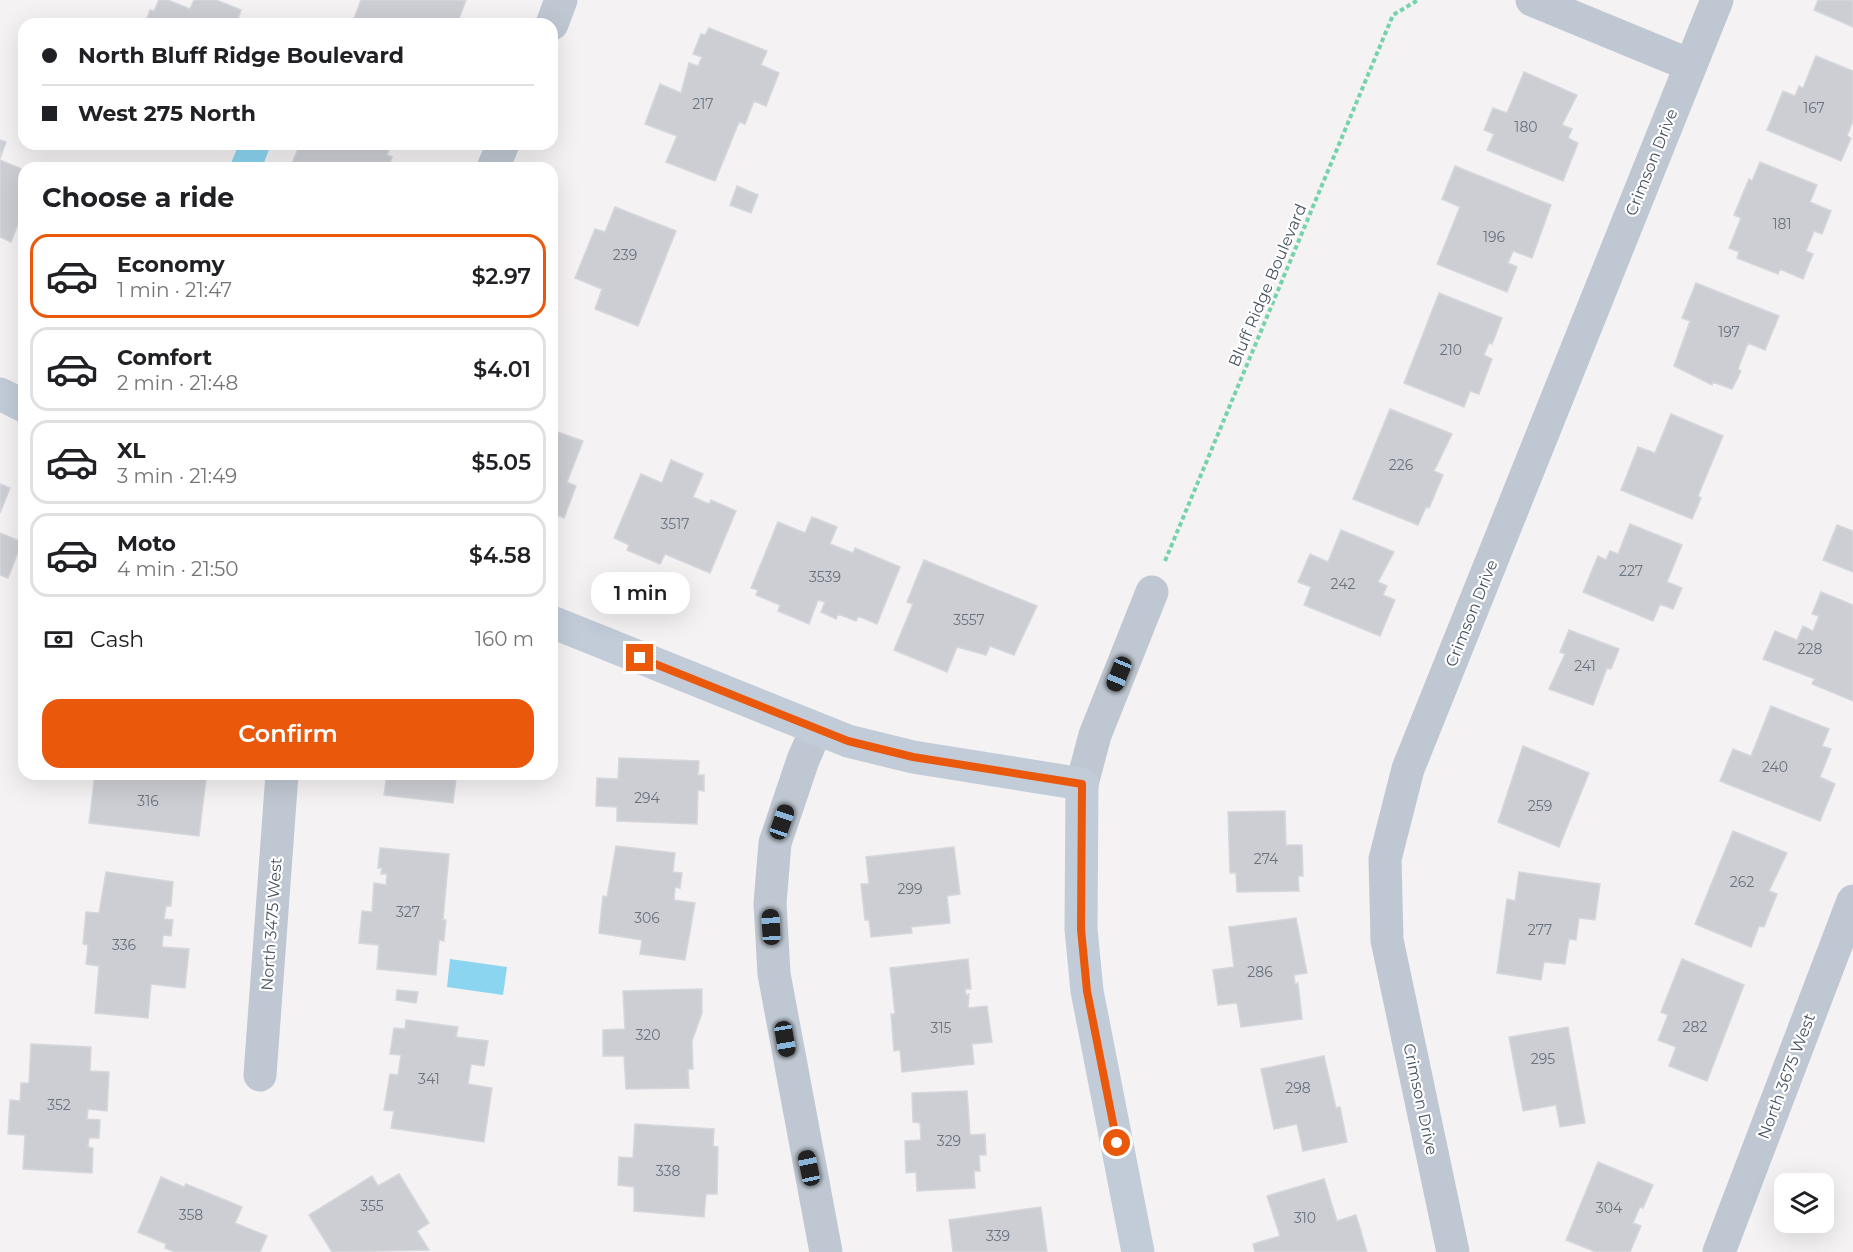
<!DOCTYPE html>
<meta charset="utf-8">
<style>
:root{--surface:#fff;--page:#f2f2f2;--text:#202124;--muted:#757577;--line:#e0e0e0;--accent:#ea580c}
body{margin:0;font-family:Montserrat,sans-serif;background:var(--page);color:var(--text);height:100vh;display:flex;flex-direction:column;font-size:22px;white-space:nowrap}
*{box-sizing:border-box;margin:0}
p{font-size:20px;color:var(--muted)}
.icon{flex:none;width:33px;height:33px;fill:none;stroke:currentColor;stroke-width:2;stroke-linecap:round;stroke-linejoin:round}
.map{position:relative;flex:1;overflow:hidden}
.details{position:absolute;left:18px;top:162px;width:540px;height:618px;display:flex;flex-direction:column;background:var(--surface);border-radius:18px;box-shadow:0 6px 24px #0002}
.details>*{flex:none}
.hud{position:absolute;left:18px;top:18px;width:540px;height:132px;border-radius:18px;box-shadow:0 6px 24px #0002;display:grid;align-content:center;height:132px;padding:0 24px;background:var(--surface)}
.fabs{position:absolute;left:1774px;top:1173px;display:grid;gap:12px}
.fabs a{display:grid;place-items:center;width:60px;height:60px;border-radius:12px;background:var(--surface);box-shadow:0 6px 24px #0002;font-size:30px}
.end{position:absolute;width:27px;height:27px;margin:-14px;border:8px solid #ea580c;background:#fff;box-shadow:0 0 0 3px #fff}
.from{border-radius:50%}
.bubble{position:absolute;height:42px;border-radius:18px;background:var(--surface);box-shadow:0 6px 24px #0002;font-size:20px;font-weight:600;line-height:42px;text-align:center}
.car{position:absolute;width:18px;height:36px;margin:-18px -9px;border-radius:8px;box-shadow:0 0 4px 2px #0007;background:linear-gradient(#222 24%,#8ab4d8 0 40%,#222 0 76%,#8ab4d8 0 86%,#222 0)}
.hud b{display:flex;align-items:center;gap:21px;height:57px;font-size:22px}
.hud b+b{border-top:2px solid var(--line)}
.hud i{width:15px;height:15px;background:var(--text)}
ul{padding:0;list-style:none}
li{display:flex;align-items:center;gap:18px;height:84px;margin:0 12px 9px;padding:0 12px;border:3px solid var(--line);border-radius:18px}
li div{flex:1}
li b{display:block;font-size:22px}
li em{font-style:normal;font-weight:600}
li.active{border-color:var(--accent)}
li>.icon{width:54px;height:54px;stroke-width:1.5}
h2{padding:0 24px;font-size:27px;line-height:72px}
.pay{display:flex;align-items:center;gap:15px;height:66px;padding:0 24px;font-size:22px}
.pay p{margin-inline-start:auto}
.cta{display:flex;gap:12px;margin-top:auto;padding:12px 24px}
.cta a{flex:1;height:69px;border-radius:18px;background:var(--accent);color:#fff;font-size:24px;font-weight:600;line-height:69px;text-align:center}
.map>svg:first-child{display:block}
.water{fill:#8bd5f1}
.building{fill:#ccced4;stroke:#d6d7dd;stroke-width:1.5}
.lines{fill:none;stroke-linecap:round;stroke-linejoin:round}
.path{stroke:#75d3ab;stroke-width:4;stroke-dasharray:4.5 3;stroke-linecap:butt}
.street{stroke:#bfc8d2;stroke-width:33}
.secondary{stroke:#c2ccd9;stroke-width:33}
.route{stroke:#ea580c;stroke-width:8}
.labels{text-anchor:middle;stroke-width:4.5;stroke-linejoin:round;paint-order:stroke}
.number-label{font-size:14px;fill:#69727e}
.street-label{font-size:16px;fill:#485461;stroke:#fff}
</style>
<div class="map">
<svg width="1853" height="1252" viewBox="0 0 1853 1252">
<rect width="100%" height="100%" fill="#f4f2f2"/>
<path class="water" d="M239,144H271L262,168H229Z
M450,959L507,967L503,995L447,987Z"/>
<path class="building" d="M159,0H168L190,9L194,0H216L241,10L236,24H145L150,10L154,11Z
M361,0H466L457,24H352Z
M1818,0H1853V27L1814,10Z
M709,28L767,51L761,65L779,73L766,106L754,101L745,124L739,122L715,181L666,162L677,136L645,124L660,84L681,93L689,63L698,66L702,57L693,54L701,34L705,35Z
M1816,56L1853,71V121L1847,136L1851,138L1841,161L1767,130L1783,91L1795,96L1799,86L1803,88Z
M1524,72L1577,95L1562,125L1572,129L1568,138L1578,143L1563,181L1487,150L1494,134L1484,130L1493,108L1507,113Z
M0,140L6,142L0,158Z
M296,144H391L387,155L392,157L388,168H290L298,149L295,147Z
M0,160L24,170V209L11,242L0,237Z
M1760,162L1817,185L1810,202L1831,211L1822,234L1814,231L1806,251L1813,254L1803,279L1780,269L1778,274L1737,258L1739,252L1729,248L1741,218L1734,215L1749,179L1752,181Z
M1455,166L1551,205L1532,258L1513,251L1508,263L1517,267L1507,292L1437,264L1460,207L1442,199Z
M737,186L758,195L751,213L730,205Z
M615,207L676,231L638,326L595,309L602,289L575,278L595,229L605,232Z
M1696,283L1779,316L1765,350L1748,343L1738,369L1741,371L1732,389L1713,382L1712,385L1674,366L1690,321L1682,318Z
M1439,293L1502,318L1492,344L1489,343L1484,355L1492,359L1479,394L1470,391L1464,407L1404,383Z
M1390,409L1452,434L1434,471L1443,475L1429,508L1426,507L1418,525L1353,499Z
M1671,414L1723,436L1698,496L1701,498L1692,519L1621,490L1638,447L1655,453Z
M552,430L583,441L567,482L576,486L564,518L552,513Z
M671,460L703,474L693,497L709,504L711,500L736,511L710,573L665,554L660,564L627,550L629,545L614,538L641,474L662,483Z
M0,484L10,488L0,513Z
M812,517L837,527L830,544L853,553L855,548L900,567L877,624L858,616L856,621L838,614L836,619L821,612L825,602L818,600L809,624L778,611L780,605L756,595L758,590L751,588L778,522L805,533Z
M1630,524L1682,545L1667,582L1682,588L1673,609L1660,604L1653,621L1583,592L1598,556L1606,560L1610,551L1618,554Z
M1837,525L1853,531V572L1823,560Z
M1341,530L1394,552L1378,582L1387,586L1383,595L1395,600L1380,636L1304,605L1311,587L1298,582L1310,554L1328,562Z
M0,533L22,542L8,578L0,575Z
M924,560L1037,606L1014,655L990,646L986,655L957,647L947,672L894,650L913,604L907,602Z
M1821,592L1853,605V701L1812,684L1815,679L1763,659L1775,631L1797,640L1803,626L1813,631L1819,616L1812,614Z
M1569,630L1619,649L1611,669L1607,668L1593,705L1549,689L1565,654L1560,652Z
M1771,706L1829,729L1822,746L1831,749L1820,777L1835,784L1820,821L1720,781L1733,749L1751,756Z
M1523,746L1589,773L1559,847L1498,822Z
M619,758L699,761L698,775H704V791L698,790L697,824L617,821V807L596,806L597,778L618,779Z
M95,774H191L190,777L206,779L199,836L89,823Z
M387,774H475V779H456L453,803L384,795Z
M1285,811L1286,845H1302L1303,876H1298L1299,891L1237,892L1236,873H1230L1228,812Z
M1733,831L1787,853L1769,891L1777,894L1764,927L1759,926L1751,947L1695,924Z
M616,846L675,853L673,872L682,873L680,888L675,887L674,900L695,903L685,960L640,954L642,940L599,933L603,896L607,897Z
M954,847L960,894L947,896L950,923L911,927L912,933L871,937L869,920H865L861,884H869L866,857Z
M380,848L449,854L443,920H446L444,941L439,940L436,975L377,969L379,945L359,943L362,911L372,912L374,883L386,885L387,874H381L382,868H378Z
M106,872L173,882L171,906H166L164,919L173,920L171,936L163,935L162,947L189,949L185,988L151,984L148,1018L95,1013L99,966L86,964L88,945L83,944L86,912L99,913Z
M1519,872L1600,884L1595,920L1579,918L1576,940L1569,939L1565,964L1544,962L1541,980L1497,973L1507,899L1515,901Z
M1296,918L1307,973L1294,975L1295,984L1298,983L1302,1019L1241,1027L1237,1003L1218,1005L1213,970L1234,967L1229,927Z
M968,959L971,989H965L966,995L969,994L968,1008L987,1006L992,1042L972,1044L974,1064L902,1072L900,1050L894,1051L891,1014H895L890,968Z
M1682,959L1744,985L1707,1081L1669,1066L1676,1047L1658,1040L1668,1015L1661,1012Z
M702,989V1013L692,1041L693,1069H688L689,1088L626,1089L624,1056H603V1030L625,1029L623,991Z
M397,990L418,992L416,1003L396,1000Z
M406,1020L458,1027L456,1037L488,1041L484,1066L471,1064L468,1084L492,1088L484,1142L391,1128L394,1111L384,1110L390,1074L398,1075L401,1055L390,1054L394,1028L405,1029Z
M1568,1027L1585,1123L1560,1127L1556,1105L1523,1111L1509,1037Z
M31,1044L91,1047L90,1071L109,1072L107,1111L88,1109L87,1119L100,1120L99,1138H89L88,1147L93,1148L92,1173L23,1169L25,1135L8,1134L10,1100L20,1101L21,1083H29Z
M1324,1056L1336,1108L1340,1107L1347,1142L1303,1151L1297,1124L1274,1129L1261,1069Z
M967,1091L970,1135L985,1134L986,1155H979L980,1171H974L975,1188L917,1191L916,1172L906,1173L905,1141L921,1140L920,1123L913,1122L912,1093Z
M635,1124L714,1129L713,1146L718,1147L717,1194H706L704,1217L634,1211V1187L618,1185L619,1157L633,1158Z
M1598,1162L1653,1185L1643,1208L1640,1207L1633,1223L1641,1226L1630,1252H1596L1566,1240Z
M399,1174L429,1223L417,1231L429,1250L332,1252L309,1215L372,1176L378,1186Z
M161,1177L184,1187L186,1184L242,1207L235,1223L267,1236L260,1252H175L165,1248L166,1244L138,1232Z
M1324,1179L1337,1221L1356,1215L1367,1252H1255L1253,1244L1280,1236L1267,1196Z
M1041,1207L1047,1252H953L949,1220Z"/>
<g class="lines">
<path class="path" d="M1165,561L1393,15L1418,0"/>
<path class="street" d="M1532,0L1690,65
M552,24L561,0
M493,168L503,144
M816,730L803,760L775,843L770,903L774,974L826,1252
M1082,784L1095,735L1152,592
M260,1075L282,774
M1453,1252L1387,940L1385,859L1408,769L1717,0
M1719,1252L1853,901"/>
<path class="secondary" d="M0,394L24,406
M552,622L848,741L913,757L1082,784L1081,929L1087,991L1138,1252"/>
</g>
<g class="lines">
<path class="route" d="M640,658L848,741L913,757L1082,784L1081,929L1087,991L1117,1143"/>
</g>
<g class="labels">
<g class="number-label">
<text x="703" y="109">217</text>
<text x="1814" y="113">167</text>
<text x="1526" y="132">180</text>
<text x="1782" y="229">181</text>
<text x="1494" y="242">196</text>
<text x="625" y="260">239</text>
<text x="1729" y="337">197</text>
<text x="1451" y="355">210</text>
<text x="1401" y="470">226</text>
<text x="675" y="529">3517</text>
<text x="1631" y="576">227</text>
<text x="825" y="582">3539</text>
<text x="1343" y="589">242</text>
<text x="969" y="625">3557</text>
<text x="1810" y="654">228</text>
<text x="1585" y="671">241</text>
<text x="1775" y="772">240</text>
<text x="647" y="803">294</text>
<text x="148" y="806">316</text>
<text x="1540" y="811">259</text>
<text x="1266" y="864">274</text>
<text x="1742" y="887">262</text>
<text x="910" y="894">299</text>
<text x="408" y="917">327</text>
<text x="647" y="923">306</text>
<text x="1540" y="935">277</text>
<text x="124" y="950">336</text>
<text x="1260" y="977">286</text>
<text x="1695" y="1032">282</text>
<text x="941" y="1033">315</text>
<text x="648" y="1040">320</text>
<text x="1543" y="1064">295</text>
<text x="429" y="1084">341</text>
<text x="1298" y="1093">298</text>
<text x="59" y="1110">352</text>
<text x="949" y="1146">329</text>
<text x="668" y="1176">338</text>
<text x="372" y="1211">355</text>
<text x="1609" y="1213">304</text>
<text x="191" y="1220">358</text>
<text x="1305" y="1223">310</text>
<text x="998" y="1241">339</text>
</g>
<g class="street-label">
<text transform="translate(1651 162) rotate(-68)" y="6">Crimson Drive</text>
<text transform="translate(1267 285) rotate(-67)" y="6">Bluff Ridge Boulevard</text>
<text transform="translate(1471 613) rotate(-68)" y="6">Crimson Drive</text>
<text transform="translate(271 924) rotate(-86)" y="6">North 3475 West</text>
<text transform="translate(1786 1076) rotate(-69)" y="6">North 3675 West</text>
<text transform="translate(1421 1099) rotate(78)" y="6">Crimson Drive</text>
</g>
</g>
</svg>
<div class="fabs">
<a><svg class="icon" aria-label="layers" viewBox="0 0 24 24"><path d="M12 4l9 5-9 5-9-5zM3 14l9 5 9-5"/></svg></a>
</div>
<i class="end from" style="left:1117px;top:1143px"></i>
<i class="end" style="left:640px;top:658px"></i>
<div class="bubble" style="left:591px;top:572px;width:99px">1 min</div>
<i class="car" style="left:1119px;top:674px;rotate:202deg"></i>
<i class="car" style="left:782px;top:822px;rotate:19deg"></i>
<i class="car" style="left:771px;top:927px;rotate:357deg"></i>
<i class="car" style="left:785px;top:1039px;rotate:170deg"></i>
<i class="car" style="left:809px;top:1168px;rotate:348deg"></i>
<div class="hud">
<b><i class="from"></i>North Bluff Ridge Boulevard</b>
<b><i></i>West 275 North</b>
</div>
<section class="details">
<h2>Choose a ride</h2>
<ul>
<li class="active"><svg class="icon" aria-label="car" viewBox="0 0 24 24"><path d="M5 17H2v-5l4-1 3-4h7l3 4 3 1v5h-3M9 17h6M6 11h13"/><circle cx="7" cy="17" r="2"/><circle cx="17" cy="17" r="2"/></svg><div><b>Economy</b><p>1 min · 21:47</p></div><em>$2.97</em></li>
<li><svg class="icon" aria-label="car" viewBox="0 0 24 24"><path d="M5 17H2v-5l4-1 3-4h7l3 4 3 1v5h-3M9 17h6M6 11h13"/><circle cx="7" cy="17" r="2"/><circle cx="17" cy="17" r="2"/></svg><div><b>Comfort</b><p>2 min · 21:48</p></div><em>$4.01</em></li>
<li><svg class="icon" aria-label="car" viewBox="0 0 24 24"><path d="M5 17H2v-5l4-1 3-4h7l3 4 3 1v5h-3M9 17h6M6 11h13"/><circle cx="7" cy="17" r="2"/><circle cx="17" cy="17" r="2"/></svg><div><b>XL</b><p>3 min · 21:49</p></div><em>$5.05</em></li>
<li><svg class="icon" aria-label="car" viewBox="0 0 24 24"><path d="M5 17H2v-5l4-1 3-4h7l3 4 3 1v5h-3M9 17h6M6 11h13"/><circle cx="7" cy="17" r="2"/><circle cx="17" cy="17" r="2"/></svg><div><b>Moto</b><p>4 min · 21:50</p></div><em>$4.58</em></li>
</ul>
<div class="pay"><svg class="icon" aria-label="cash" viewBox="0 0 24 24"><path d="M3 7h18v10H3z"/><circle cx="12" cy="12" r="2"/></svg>Cash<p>160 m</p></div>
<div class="cta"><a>Confirm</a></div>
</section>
</div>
